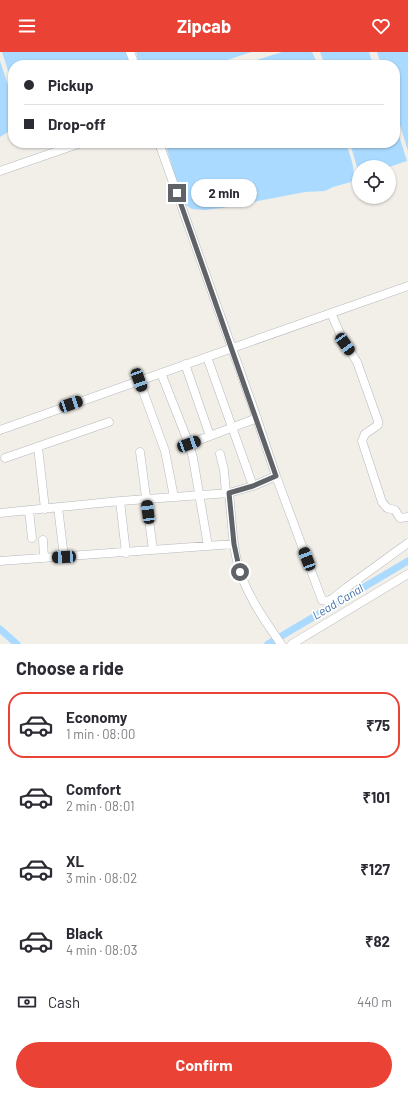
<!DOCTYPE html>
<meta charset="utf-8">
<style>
:root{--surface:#fff;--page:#f2f2f3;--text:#2b2b33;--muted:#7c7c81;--line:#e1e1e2;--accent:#ea4335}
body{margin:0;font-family:Barlow,sans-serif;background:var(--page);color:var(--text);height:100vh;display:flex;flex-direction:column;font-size:15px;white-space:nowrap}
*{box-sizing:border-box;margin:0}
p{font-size:13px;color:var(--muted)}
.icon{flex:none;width:22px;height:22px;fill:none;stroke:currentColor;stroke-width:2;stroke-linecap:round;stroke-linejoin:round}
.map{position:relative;height:592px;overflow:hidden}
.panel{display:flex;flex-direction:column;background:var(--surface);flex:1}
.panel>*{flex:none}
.hud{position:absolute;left:8px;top:8px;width:392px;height:88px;border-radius:16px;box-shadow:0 1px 3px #0004;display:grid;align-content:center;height:88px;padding:0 16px;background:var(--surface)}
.controls{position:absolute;left:352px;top:108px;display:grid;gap:8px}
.controls a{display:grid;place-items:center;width:44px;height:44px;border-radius:50%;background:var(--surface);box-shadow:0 1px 3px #0004;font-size:20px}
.end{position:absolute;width:18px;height:18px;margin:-9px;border:5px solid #5f6368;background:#fff;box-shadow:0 0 0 2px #fff}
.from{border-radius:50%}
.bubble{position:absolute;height:28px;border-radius:14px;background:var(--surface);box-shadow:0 1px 3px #0004;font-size:13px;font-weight:700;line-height:28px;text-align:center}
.car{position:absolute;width:12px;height:24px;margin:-12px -6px;border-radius:5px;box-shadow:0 0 3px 1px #0007;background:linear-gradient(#222 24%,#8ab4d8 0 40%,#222 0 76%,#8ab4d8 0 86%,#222 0)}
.hud b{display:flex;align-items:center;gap:14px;height:38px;font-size:15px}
.hud b+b{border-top:1px solid var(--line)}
.hud i{width:10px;height:10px;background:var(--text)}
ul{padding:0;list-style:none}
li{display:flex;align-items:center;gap:12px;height:66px;margin:0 8px 6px;padding:0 8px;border:2px solid transparent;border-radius:16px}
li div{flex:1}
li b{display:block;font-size:15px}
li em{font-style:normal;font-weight:700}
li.selected{border-color:var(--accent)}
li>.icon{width:36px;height:36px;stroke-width:1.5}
h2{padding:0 16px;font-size:18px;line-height:48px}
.pay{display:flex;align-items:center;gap:10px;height:44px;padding:0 16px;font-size:15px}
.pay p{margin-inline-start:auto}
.button{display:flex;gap:8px;margin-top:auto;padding:8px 16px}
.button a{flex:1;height:46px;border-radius:24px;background:var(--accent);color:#fff;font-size:16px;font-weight:700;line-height:46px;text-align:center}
header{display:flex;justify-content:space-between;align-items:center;height:52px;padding:0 16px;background:var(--accent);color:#fff;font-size:18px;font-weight:700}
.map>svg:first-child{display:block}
.water{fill:#aadaff}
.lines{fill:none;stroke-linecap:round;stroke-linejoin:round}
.canal{stroke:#aadaff;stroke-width:7}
.minor-casing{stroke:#b5b8bc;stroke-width:9}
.minor{stroke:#fff;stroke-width:8}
.route{stroke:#5f6368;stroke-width:5}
.labels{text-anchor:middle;stroke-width:3.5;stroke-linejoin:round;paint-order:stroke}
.water-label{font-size:12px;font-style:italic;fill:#4174aa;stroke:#fff}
</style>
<header><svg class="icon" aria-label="menu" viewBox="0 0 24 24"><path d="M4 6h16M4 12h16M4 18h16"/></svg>Zipcab<svg class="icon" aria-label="heart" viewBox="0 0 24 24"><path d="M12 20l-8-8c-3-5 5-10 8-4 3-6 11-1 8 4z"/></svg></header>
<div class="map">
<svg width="408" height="592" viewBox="0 0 408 592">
<rect width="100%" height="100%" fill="#f1efe8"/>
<path class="water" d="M2,0H126L130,13H13V34Z
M136,0H251L213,13H139Z
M282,0H312L318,13H240Z
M320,0H369L373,13H325Z
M377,0H408V99L395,57V13H381Z
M0,9L13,48V77L0,85Z
M395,71L407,109L389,115H359V122L350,91H395Z
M165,91H346C349,102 358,120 351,130L333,135L325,139L305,140L222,156L204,158L192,157L186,153L182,147Z"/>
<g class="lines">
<path class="canal" d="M0,577L17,592
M268,592L408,509"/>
<defs>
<path id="minor" d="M130,0L135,13
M0,119L81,91
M331,261L341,284L357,310L378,369V373L365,382L362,389L382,450L387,456L395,458L400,466L408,465
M207,305L253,434
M185,312L210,384
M161,321L189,392L193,406L208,494
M139,328L165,399L174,445
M0,378L408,234
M189,392L257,366
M38,395L45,457
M140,400L153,498
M220,402L224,418L226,441
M5,406L109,370
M276,424L322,548L327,549L332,547L346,536L408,491
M229,441C232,467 232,495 240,520C249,546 265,569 281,592
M120,449L126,501
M58,455L64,505
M29,458L32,486
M0,461L120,449L229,441L253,434L276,424L254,358L159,91
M43,488L44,506
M0,509L234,492
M292,592L408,522"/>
</defs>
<use href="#minor" class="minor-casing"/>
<use href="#minor" class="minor"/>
</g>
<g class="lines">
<path class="route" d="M177,141L276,424L253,434L229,441L234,492L240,520"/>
</g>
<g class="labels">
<g class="water-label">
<text transform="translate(338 550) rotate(-31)" y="4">Lead Canal</text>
</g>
</g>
</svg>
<div class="controls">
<a><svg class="icon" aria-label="locate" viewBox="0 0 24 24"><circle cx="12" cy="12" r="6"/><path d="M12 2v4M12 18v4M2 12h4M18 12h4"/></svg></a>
</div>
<i class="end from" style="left:240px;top:520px"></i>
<i class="end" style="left:177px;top:141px"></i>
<div class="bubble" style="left:191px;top:127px;width:66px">2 min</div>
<i class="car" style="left:345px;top:292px;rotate:145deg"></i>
<i class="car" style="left:139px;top:328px;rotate:160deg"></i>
<i class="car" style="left:71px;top:352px;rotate:71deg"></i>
<i class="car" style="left:189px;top:392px;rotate:70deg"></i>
<i class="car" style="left:148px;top:460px;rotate:353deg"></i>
<i class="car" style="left:64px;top:505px;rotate:267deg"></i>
<i class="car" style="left:307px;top:507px;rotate:339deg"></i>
<div class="hud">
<b><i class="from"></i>Pickup</b>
<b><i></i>Drop-off</b>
</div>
</div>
<section class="panel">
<h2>Choose a ride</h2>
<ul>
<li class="selected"><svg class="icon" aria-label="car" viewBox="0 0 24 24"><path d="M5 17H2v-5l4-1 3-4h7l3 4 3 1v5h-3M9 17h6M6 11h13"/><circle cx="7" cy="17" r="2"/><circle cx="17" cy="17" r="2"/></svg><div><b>Economy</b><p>1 min · 08:00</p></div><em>₹75</em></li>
<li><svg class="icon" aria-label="car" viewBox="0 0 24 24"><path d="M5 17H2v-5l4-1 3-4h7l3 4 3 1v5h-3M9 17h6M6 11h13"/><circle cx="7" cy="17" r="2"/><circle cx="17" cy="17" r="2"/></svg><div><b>Comfort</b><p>2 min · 08:01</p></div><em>₹101</em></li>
<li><svg class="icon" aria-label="car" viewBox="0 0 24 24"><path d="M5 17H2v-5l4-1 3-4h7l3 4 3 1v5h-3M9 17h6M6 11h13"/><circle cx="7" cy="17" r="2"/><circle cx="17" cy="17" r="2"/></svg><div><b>XL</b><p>3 min · 08:02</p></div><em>₹127</em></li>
<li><svg class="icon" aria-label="car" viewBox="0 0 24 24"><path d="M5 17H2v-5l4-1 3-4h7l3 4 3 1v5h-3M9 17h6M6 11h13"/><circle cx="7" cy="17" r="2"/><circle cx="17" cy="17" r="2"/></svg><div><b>Black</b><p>4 min · 08:03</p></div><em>₹82</em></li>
</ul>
<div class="pay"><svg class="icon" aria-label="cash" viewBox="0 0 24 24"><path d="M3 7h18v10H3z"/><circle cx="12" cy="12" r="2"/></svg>Cash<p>440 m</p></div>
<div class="button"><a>Confirm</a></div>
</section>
